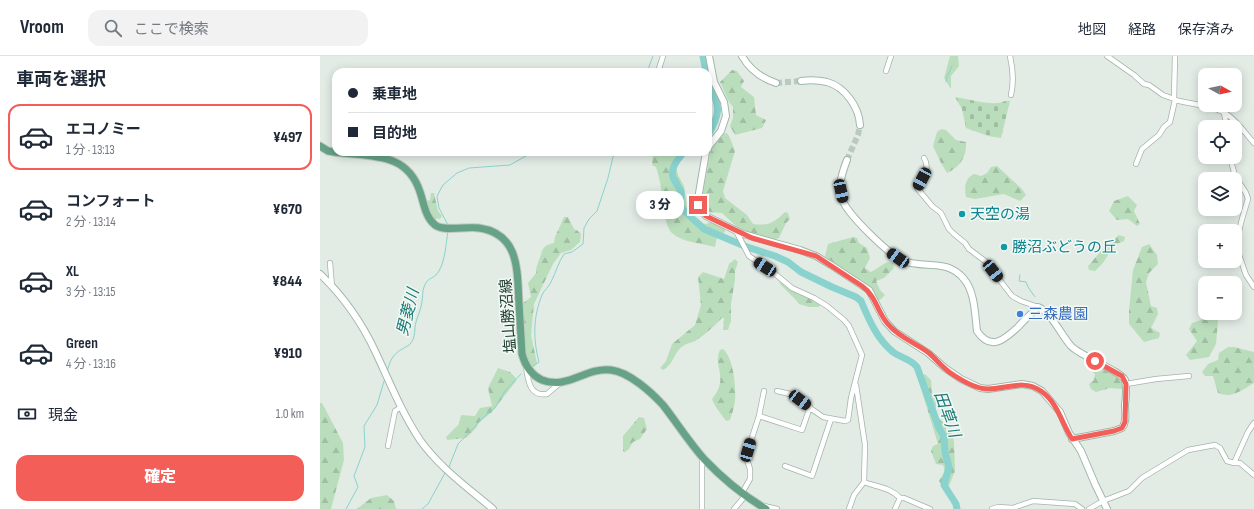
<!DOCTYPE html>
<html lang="ja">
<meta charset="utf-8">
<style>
:root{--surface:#fff;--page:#f2f2f3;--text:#1f2937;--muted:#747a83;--line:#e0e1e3;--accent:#f45e58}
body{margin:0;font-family:"Sofia Sans Condensed","Noto Sans JP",sans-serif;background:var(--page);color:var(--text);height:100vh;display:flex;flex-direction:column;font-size:15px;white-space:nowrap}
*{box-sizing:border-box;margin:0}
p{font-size:13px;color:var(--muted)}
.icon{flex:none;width:22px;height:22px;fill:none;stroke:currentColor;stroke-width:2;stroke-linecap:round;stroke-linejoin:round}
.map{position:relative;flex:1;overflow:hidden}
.side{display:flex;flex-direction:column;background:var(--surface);width:320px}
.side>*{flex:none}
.banner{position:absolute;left:12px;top:12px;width:380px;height:88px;border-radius:12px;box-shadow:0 2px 10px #0003;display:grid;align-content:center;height:88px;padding:0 16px;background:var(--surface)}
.needle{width:26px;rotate:98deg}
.controls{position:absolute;left:878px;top:12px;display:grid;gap:8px}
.controls a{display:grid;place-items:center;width:44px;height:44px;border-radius:8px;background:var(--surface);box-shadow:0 2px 10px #0003;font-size:20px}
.end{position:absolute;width:18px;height:18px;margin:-9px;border:5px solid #f45e58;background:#fff;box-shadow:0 0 0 2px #fff}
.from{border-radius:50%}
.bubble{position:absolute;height:28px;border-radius:12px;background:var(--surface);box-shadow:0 2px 10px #0003;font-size:13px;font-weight:800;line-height:28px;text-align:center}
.car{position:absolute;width:12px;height:24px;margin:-12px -6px;border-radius:5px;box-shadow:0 0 3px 1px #0007;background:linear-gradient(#222 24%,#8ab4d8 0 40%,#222 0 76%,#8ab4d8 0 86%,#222 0)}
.banner b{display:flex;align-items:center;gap:14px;height:38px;font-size:15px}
.banner b+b{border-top:1px solid var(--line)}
.banner i{width:10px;height:10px;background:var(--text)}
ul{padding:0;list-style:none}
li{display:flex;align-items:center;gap:12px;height:66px;margin:0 8px 6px;padding:0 8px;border:2px solid transparent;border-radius:12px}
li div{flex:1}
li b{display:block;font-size:15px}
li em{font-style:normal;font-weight:800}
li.current{border-color:var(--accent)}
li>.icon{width:36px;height:36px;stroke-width:1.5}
h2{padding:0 16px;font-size:18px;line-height:48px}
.pay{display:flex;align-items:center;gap:10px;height:44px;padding:0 16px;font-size:15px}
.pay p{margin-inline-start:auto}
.cta{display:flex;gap:8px;margin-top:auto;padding:8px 16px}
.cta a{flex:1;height:46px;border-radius:12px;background:var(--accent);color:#fff;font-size:16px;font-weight:800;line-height:46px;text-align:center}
header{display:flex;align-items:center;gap:24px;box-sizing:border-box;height:56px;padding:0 20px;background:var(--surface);border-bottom:1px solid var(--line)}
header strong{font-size:19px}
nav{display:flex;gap:22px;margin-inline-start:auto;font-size:14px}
.search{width:280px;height:36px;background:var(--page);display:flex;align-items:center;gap:10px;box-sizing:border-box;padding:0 14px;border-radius:12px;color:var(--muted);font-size:15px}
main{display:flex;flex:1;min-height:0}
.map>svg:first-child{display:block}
.forest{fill:url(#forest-firs)}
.cemetery{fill:url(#cemetery-stones)}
.park{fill:#badebc}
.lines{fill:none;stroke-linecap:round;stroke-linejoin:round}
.stream{stroke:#89d2ce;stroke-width:1}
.river{stroke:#89d2ce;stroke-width:7}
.secondary-tunnel{stroke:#bbc9c1;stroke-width:6;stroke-dasharray:6 3;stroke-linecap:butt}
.street-casing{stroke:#a4b4ab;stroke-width:6}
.secondary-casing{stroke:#a0b8ab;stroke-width:8}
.primary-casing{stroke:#c1c9c5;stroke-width:9}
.street{stroke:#fff;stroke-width:4.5}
.secondary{stroke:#fff;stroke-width:6}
.primary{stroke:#65a286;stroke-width:7}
.route{stroke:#f45e58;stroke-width:5}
.culture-dot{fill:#0f9aa8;stroke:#f2f9f4;stroke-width:1.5}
.shop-dot{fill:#3f7fe0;stroke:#f2f9f4;stroke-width:1.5}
.labels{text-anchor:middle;stroke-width:3;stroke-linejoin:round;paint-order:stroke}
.culture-label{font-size:15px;fill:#0d838f;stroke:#f2f9f4;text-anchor:start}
.shop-label{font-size:15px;fill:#366cbe;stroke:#f2f9f4;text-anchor:start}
.street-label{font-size:15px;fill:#213d30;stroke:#f2f9f4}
.water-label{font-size:16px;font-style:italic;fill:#1b7a76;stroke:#f2f9f4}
</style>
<header>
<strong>Vroom</strong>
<div class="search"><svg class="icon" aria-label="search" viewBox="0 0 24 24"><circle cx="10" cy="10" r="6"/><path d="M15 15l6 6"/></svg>ここで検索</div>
<nav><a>地図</a><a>経路</a><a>保存済み</a></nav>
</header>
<main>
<section class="side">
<h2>車両を選択</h2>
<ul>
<li class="current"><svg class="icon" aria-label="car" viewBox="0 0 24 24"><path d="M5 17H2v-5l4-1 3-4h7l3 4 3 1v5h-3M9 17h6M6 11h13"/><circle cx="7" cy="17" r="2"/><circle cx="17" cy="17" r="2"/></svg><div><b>エコノミー</b><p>1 分 · 13:13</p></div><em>¥497</em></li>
<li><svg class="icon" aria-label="car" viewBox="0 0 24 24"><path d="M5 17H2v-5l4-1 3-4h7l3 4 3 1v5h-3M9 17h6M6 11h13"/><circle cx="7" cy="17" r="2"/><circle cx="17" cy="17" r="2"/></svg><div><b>コンフォート</b><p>2 分 · 13:14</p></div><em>¥670</em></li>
<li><svg class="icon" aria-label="car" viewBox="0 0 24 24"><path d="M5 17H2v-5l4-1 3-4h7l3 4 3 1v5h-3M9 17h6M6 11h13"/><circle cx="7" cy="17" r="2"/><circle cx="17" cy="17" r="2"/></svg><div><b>XL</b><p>3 分 · 13:15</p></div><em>¥844</em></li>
<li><svg class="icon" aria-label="car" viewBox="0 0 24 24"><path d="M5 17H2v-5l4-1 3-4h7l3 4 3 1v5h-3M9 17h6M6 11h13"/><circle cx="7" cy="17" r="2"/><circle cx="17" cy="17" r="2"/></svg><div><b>Green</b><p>4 分 · 13:16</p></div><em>¥910</em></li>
</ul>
<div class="pay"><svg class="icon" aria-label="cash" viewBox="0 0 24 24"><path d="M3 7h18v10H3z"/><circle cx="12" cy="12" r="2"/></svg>現金<p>1.0 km</p></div>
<div class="cta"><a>確定</a></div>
</section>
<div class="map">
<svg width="934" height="453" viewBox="0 0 934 453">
<defs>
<pattern id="forest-firs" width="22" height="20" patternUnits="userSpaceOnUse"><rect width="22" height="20" fill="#badebc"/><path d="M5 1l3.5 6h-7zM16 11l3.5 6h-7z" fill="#a0bfa2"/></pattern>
<pattern id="cemetery-stones" width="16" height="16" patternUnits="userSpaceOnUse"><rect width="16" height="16" fill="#badebc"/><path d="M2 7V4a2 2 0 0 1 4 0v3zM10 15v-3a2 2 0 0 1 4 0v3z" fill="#a0bfa2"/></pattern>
</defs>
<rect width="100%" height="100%" fill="#e2ece5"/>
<path class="forest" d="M412,14L417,15L424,25L421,31L434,41L436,59L446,64L442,72L415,79L410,70L413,62V51L409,46L400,26Z
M621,73L626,74L636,84L646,86C647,101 640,111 627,117L621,107L613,90L617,76Z
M407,77L410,82L415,95L403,135L405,142L427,159L433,168C448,170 454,167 465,156L468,157L470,163L466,167L459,182L452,184L434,179L417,171L402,157L387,156L382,148V143L391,93L403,78Z
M335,96H357L356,110L358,119L364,130L367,151L374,166L386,168L390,166L405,172V176L397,181L395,191C381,187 363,187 352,177C344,170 343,143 341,132C340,125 338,118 336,111L332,109L333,98Z
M677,110L702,133L706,139L700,145L684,138L655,143L646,141C644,131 645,122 654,118L661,120L667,117L671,111Z
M111,137H114L118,155L122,160L120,163L112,162L106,145L110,144Z
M808,140L817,149L814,155L820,168L817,170L808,163L797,164L789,155L794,145Z
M244,161H248L254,173L258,175L261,178L260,186L251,194L241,197L233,208L214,248L211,279L217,307L214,311L210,309L205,299L202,248L211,241L208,227L216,217C216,212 217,209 219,204C223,194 221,190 234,187L235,181Z
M799,179L805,181L804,185L794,189L783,207L775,215L769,214L768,210L781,195Z
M533,181L537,182L539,187L547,192L550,202L545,212L551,216L567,206L573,207L574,212L564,222L556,225L560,234L565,239L560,244L557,243L529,218L505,200L508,188Z
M829,188L837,199L838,208L829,217L826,226L831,250L837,252L838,258L831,272L840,277L839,282L824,286L809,268V255L813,214L822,191Z
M415,203L418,206L415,215V224L411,248V265L408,274H403L404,262H402C394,270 385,279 375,285C371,287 367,287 363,290C353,297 355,307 343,314L340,312L346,305L352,288L375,269L381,249L378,221L383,216L404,223L409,208Z
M461,225L501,248L499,251H489L479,248L475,243L461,229L459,226Z
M885,257H892L898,265L896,288L889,301L870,304L866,299L877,285L869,273L872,267L881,264Z
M908,291H914L934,296V327C922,334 912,343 898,337L893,320H885L882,316L888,308L898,304L899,297Z
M403,293C414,303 416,331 415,345C414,352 412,358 410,364L406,365C401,358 395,351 392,343C410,321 392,310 400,294Z
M769,304L791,318L798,320L802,324V333L790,332L776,336L771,333L769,328L774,324L775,318L768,312L767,305Z
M178,312L190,316L196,322V325L171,357L159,366L156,372L146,382L127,384L126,381L139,368L141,359L155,360L160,352L172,350L168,332Z
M605,318L611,324L612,337L617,347C612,363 624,362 627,375L632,378L634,386L635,415L629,430L623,431L619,425L625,415L623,409L616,408L611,395L613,390L618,388L598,323Z
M0,347H2L23,387L24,404L11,453H0Z
M319,361L324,362L327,373L320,383L313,386L309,393L305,396L303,395V380Z
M67,439L74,445L76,453H37L51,442Z"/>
<path class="cemetery" d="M635,41C649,43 664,48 678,47C683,47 685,44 690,45L681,82L668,80L646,72L642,53Z"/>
<path class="park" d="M630,0H638L639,10L631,20V33L624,22Z"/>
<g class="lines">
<path class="stream" d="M327,16L333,0
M626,26L627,21L632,10
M128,169L119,152L117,140L123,129L137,117L149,112L190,109L213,96
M700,219L699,225L706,226L708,231L715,241
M212,311L219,306C213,283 213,261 222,239C224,234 229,231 231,226C236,216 238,207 244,198L252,196L263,188L264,172L269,163L277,155L288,122L293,101L296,96
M67,316C70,305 72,299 82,293C85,291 89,290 91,287C96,280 94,273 96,266C98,259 101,253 102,246C103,241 102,236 104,231C107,222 112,223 116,219C125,210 126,187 128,175
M129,411L138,388L169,356L175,352L185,335L201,318
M26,453L38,431L34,420L45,391L44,370L57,349L65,322
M102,453L108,448L125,417"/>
<path class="river" d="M383,0L386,16
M388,21C397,48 404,52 388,79
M364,96C357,104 349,113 354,124C356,128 359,131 361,135C362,140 360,146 361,151C362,154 380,169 384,173L427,191L455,200L468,206L481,216L512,231L536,241L541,245C549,264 557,283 573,296C581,302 591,303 597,311L619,372L624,381L625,396L629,411L624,429L636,448L637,453"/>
<path class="secondary-tunnel" d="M456,27L481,25
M527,104L538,79L540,69"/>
<defs>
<path id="street" d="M690,0C693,13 694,26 691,39
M787,0L814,19L824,28L829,29L843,39L854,43
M566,15L571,0
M338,16L343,0
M855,44C870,48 889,49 903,56C915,62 925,77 934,87
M904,57L907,71
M910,101L915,120L926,137L928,143L922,163L917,183V193L926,219L934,231
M604,102C611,113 602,122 597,132L612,150L621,157L629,173L634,178L645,187L649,193L665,205L692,240L701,245L718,251
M816,108L822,93L839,79L844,71L850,66L855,44L854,43L855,0
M416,175L429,200L454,217L472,232L494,242L507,250L524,264L529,270L542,299L531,342L528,364L525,365L503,361L470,338L457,335
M10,207L12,231
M206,311C208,325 210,341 227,338L240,327
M806,328L836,323L869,320
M536,329L545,389L544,426C556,431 570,431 580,442L575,453
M439,360L482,374L490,351
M68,390L75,355L81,351
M914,407H920L934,419
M465,410L492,420L511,363
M422,437L430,423V413L427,404L428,394L439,360L444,335
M580,442H584L610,453
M444,450L457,453
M382,453V405L383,402
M414,453L426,439
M529,453L534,439L544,426
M672,453L678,451L693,452L713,445L755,448L762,453
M769,453L783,445L809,435L822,422L868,394L895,389L900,392L907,405L914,407L928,376L934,367"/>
<path id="secondary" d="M422,0C430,14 441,22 456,27
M481,25C489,24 498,24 507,26C525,31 539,51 540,69
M388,91L401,75L406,60L404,46L394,26L389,0
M386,96L378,143L380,153L386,160L423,178L480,194L496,200L511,209L549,234L565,265L574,275L608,297L625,312L641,323L660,332L668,333L702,328L713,330L722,335L740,356L749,377L761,395L775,428L787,453
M527,104C522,117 518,129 522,143C527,158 569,199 584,205C604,213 627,202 644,223C655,236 655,259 657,275C671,296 685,283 698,271C704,264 711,258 718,251C732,257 741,279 751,290C760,300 801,315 805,324C807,332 806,341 805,349C805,357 807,366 802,372L794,375L752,383
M0,218C23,240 43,269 56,297C70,327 82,357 100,384C119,411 148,432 173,453"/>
<path id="primary" d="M0,90L8,95L14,96C49,101 87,95 100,136C104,147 105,161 115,169C124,176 147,170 159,172C200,178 197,215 199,247C200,264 201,281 202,298C205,309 211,319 222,324C247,334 266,311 291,314C309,316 331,336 343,349C357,367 369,386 384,403C402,422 424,440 446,453"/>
</defs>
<use href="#street" class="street-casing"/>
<use href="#secondary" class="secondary-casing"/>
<use href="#primary" class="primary-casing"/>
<use href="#street" class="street"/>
<use href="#secondary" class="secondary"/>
<use href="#primary" class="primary"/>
</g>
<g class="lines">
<path class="route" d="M378,149L380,153L386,160L432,182L496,200L542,230C556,240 557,255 567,267C578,281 596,287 609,297C617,304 623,312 632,318C641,324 656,333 668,333C686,333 704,323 721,335C738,347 741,366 752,383L794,375L802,372L805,366L806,328L802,320L775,305"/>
</g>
<g class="culture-dot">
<circle cx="642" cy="158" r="4"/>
<circle cx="684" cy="191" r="4"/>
</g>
<circle class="shop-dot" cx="700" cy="258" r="4"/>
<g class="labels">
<g class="culture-label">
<text x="650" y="163">天空の湯</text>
<text x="692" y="196">勝沼ぶどうの丘</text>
</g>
<g class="shop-label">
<text x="708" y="263">三森農園</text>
</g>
<g class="street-label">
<text transform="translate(188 260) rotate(-94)" y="5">塩山勝沼線</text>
</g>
<g class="water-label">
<text transform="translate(87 256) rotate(-76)" y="6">男菱川</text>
<text transform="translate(628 358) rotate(70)" y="6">田草川</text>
</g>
</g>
</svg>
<div class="controls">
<a><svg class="needle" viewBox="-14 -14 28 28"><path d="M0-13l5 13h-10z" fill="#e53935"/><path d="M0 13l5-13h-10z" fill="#747a83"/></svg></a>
<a><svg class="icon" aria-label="locate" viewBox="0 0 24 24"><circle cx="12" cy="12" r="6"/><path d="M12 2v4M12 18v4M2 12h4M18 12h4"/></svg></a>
<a><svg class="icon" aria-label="layers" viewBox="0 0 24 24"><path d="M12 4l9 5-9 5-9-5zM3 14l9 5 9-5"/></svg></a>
<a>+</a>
<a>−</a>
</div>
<i class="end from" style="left:775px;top:305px"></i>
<i class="end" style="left:378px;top:149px"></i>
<div class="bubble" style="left:316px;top:135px;width:48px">3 分</div>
<i class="car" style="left:602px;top:123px;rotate:208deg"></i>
<i class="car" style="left:521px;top:135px;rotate:168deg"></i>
<i class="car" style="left:578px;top:202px;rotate:305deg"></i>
<i class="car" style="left:445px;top:211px;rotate:303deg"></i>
<i class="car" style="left:673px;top:215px;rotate:142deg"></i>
<i class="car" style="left:480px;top:344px;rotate:127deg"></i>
<i class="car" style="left:428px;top:394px;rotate:16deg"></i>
<div class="banner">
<b><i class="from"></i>乗車地</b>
<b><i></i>目的地</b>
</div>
</div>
</main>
